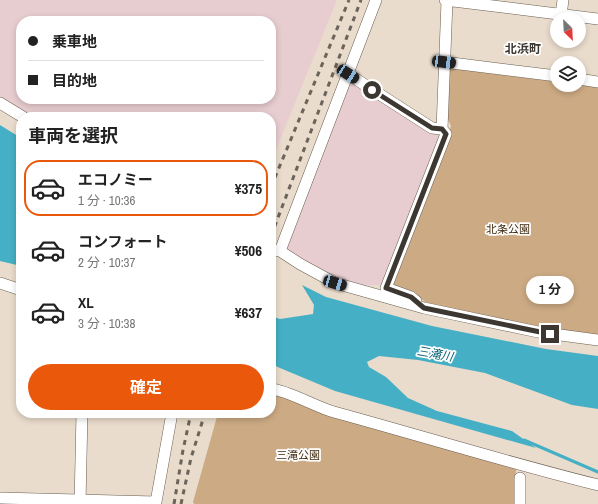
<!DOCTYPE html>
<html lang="ja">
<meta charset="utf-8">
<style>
:root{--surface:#fff;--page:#f6f6f6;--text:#222;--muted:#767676;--line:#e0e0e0;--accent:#ea580c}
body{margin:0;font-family:"Archivo Narrow","Noto Sans JP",sans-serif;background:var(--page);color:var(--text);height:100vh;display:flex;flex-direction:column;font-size:15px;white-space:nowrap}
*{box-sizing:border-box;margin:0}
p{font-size:13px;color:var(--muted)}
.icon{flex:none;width:22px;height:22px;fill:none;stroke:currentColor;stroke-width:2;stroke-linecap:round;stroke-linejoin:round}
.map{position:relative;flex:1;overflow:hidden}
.details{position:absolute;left:16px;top:112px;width:260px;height:306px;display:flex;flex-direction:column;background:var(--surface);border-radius:16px;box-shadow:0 2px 6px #0003}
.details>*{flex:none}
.top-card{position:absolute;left:16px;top:16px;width:260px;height:88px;border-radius:16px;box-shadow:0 2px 6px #0003;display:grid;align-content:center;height:88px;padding:0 12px;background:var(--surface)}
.needle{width:26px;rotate:156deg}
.tools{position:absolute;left:550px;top:12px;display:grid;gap:8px}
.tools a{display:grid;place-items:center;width:36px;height:36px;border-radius:50%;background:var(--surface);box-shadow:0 2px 6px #0003;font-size:20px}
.end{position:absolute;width:18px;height:18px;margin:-9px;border:5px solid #3d3731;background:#fff;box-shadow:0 0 0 2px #fff}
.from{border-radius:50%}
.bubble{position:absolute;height:28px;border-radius:14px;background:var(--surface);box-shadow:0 2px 6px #0003;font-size:13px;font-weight:700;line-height:28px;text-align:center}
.car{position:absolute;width:12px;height:24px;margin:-12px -6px;border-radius:5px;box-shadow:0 0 3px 1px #0007;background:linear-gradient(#222 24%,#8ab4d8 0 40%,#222 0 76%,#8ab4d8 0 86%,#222 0)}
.top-card b{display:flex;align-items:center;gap:14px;height:38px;font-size:15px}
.top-card b+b{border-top:1px solid var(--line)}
.top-card i{width:10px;height:10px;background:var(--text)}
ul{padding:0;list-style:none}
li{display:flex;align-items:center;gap:12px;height:56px;margin:0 8px 6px;padding:0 4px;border:2px solid transparent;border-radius:16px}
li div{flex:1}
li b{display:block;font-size:15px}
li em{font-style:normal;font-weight:700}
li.selected{border-color:var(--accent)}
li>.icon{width:36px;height:36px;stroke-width:1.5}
h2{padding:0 12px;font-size:18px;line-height:48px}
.action{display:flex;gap:8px;margin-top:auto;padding:8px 12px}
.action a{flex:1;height:46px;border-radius:24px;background:var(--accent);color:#fff;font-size:16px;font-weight:700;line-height:46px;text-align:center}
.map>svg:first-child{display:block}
.industrial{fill:#e8cdd0;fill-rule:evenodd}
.green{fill:#ccaa84}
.water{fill:#45b0c5}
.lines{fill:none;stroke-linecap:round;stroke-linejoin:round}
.stream{stroke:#45b0c5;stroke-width:3}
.street-casing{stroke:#6a5e50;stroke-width:12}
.street{stroke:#fff;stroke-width:11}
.rail{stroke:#6c645b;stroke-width:3;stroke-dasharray:5 5;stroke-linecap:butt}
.route{stroke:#3d3731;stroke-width:5}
.labels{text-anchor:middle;stroke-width:3.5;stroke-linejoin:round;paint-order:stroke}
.park-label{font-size:11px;fill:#422c10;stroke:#fff}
.neighbourhood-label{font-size:12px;font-weight:bold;fill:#3d3731;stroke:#fff}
.water-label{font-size:12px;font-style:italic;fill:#046171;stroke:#fff}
</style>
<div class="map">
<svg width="598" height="504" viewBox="0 0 598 504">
<rect width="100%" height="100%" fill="#eadccc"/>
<path class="industrial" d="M0,0H337L271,162V117H29L0,99ZM21,21H271V99H21Z
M352,81L440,137L382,285H362L333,278L285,251L348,84Z"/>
<path class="green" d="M448,68L557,82V85L579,84L598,87V335L542,328L427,304L415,292L392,285L394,275L451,126L446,115Z
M271,393L516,468L514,504H194L193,502L218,413H271Z"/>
<path class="water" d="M0,125L21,138V266L0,261Z
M302,285L326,297L432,326L546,349L598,356V409L572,405L485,373L418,360L379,356L367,362L369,367L386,377L408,398L437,411L512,431L536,448L335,391L280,368L271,364V316L280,319L313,314L314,305Z"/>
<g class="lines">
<path class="stream" d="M524,440L598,472"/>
<defs>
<path id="street" d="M445,0L598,19
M561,15L563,0
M444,62L557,76
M348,74L432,128L442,129L447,1
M579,79L598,82
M0,103L23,117
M271,250L280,251L300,264L335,283L424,308L538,332L598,340
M280,251L376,0
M0,283L21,290
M416,301L411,297L386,288L446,134L442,129
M271,389C287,390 316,407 334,412C422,436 509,463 598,485
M0,498L156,502L172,413
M80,504L82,413
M520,504V478"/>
</defs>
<use href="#street" class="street-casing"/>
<use href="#street" class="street"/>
<path class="rail" d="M271,187L349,0
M271,236L361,0
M174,504L183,450L191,413
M181,504L191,458L205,413"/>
</g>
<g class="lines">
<path class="route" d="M372,90L432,128L442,129L446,134L386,288L411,297L424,308L550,334"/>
</g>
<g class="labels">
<g class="park-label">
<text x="508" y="233">北条公園</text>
<text x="298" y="459">三滝公園</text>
</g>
<g class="neighbourhood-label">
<text x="523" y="53">北浜町</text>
</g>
<g class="water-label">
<text transform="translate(435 354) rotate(10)" y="4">三滝川</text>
</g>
</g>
</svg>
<div class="tools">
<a><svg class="needle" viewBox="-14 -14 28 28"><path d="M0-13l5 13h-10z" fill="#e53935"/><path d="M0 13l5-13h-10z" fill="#767676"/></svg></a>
<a><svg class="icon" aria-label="layers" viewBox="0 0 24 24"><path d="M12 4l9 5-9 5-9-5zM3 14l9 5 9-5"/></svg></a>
</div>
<i class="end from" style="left:372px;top:90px"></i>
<i class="end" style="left:550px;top:334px"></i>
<div class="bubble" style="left:526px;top:276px;width:48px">1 分</div>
<i class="car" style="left:444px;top:62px;rotate:97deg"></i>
<i class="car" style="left:348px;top:74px;rotate:123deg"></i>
<i class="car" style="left:335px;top:283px;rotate:106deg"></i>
<div class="top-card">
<b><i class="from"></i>乗車地</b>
<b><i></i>目的地</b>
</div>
<section class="details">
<h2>車両を選択</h2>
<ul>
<li class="selected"><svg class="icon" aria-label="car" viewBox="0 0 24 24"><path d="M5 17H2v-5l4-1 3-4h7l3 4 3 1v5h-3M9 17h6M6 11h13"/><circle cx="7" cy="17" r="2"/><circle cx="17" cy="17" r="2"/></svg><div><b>エコノミー</b><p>1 分 · 10:36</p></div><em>¥375</em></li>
<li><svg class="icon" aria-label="car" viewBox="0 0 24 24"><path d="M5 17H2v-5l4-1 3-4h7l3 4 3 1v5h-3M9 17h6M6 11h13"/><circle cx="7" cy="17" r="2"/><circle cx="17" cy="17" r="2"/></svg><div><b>コンフォート</b><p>2 分 · 10:37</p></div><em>¥506</em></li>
<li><svg class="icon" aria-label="car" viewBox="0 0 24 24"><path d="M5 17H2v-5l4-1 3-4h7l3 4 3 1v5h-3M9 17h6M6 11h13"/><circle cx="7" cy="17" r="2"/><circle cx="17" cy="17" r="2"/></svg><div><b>XL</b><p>3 分 · 10:38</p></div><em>¥637</em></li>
</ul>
<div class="action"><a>確定</a></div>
</section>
</div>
